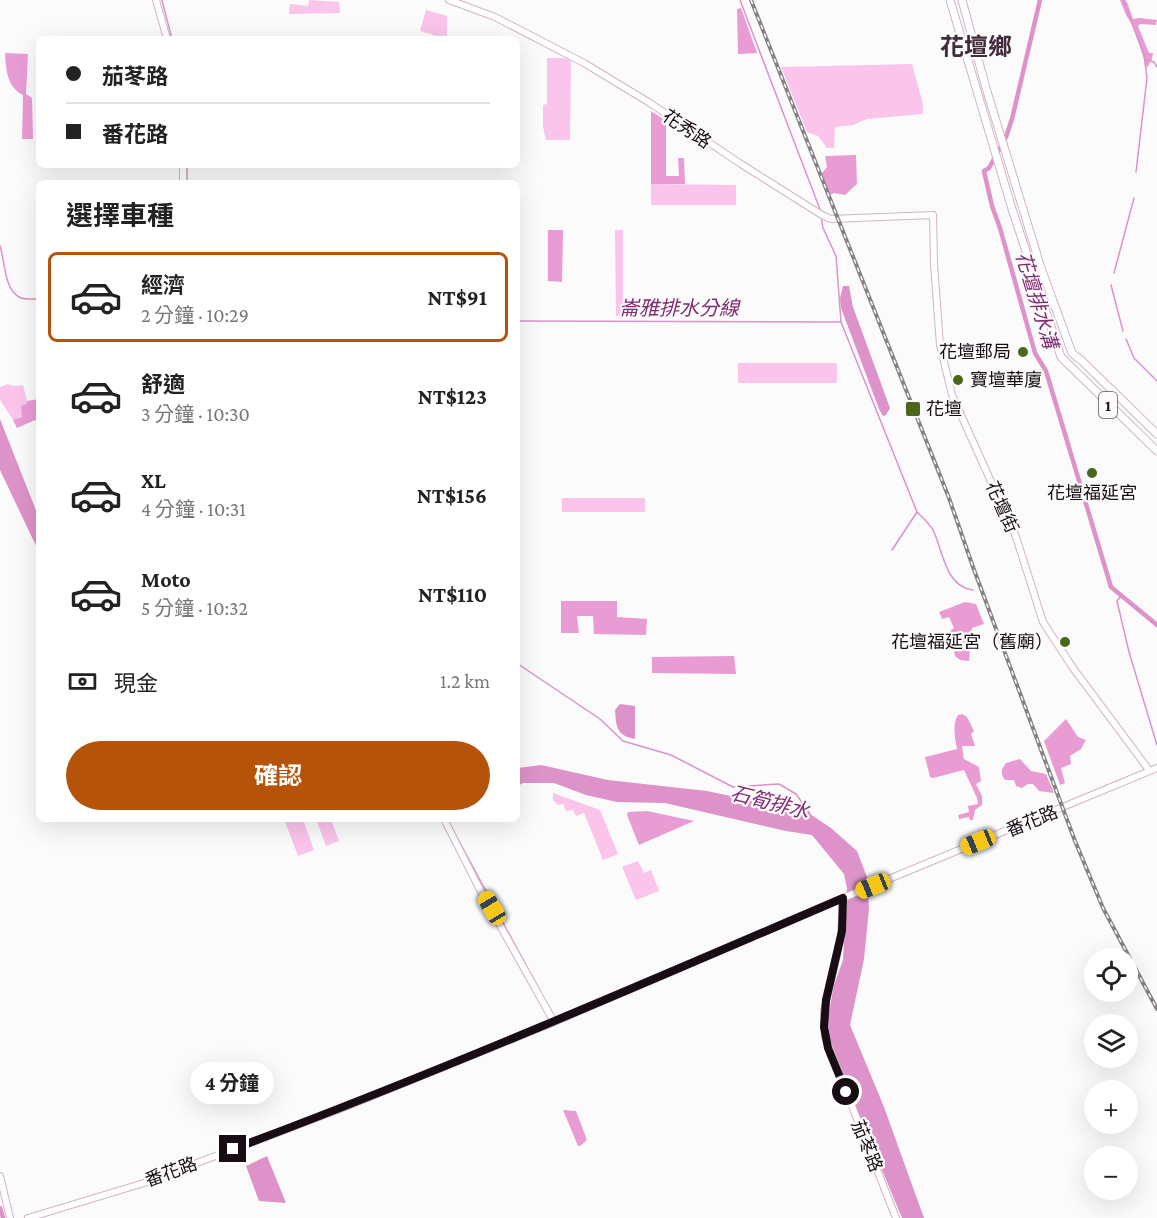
<!DOCTYPE html>
<html lang="zh-TW">
<meta charset="utf-8">
<style>
:root{--surface:#fff;--page:#f2f2f2;--text:#222;--muted:#767676;--line:#e0e0e0;--accent:#b45309}
body{margin:0;font-family:"Crimson Pro","Noto Sans TC",serif;background:var(--page);color:var(--text);height:100vh;display:flex;flex-direction:column;font-size:22px;white-space:nowrap}
*{box-sizing:border-box;margin:0}
p{font-size:20px;color:var(--muted)}
.icon{flex:none;width:33px;height:33px;fill:none;stroke:currentColor;stroke-width:2;stroke-linecap:round;stroke-linejoin:round}
.map{position:relative;flex:1;overflow:hidden}
.sheet{position:absolute;left:36px;top:180px;width:484px;height:642px;display:flex;flex-direction:column;background:var(--surface);border-radius:9px;box-shadow:0 6px 24px #0002}
.sheet>*{flex:none}
.banner{position:absolute;left:36px;top:36px;width:484px;height:132px;border-radius:9px;box-shadow:0 6px 24px #0002;display:grid;align-content:center;height:132px;padding:0 30px;background:var(--surface)}
.fabs{position:absolute;left:1084px;top:948px;display:grid;gap:12px}
.fabs a{display:grid;place-items:center;width:54px;height:54px;border-radius:50%;background:var(--surface);box-shadow:0 6px 24px #0002;font-size:30px}
.end{position:absolute;width:27px;height:27px;margin:-14px;border:8px solid #180d15;background:#fff;box-shadow:0 0 0 3px #fff}
.from{border-radius:50%}
.bubble{position:absolute;height:42px;border-radius:21px;background:var(--surface);box-shadow:0 6px 24px #0002;font-size:20px;font-weight:700;line-height:42px;text-align:center}
.car{position:absolute;width:18px;height:36px;margin:-18px -9px;border-radius:8px;box-shadow:0 0 4px 2px #0007;background:linear-gradient(#f5c518 24%,#345 0 40%,#f5c518 0 76%,#345 0 86%,#f5c518 0)}
.banner b{display:flex;align-items:center;gap:21px;height:57px;font-size:22px}
.banner b+b{border-top:2px solid var(--line)}
.banner i{width:15px;height:15px;background:var(--text)}
ul{padding:0;list-style:none}
li{display:flex;align-items:center;gap:18px;height:90px;margin:0 12px 9px;padding:0 18px;border:3px solid transparent;border-radius:9px}
li div{flex:1}
li b{display:block;font-size:22px}
li em{font-style:normal;font-weight:700}
li.selected{border-color:var(--accent)}
li>.icon{width:54px;height:54px;stroke-width:1.5}
h2{padding:0 30px;font-size:27px;line-height:72px}
.pay{display:flex;align-items:center;gap:15px;height:66px;padding:0 30px;font-size:22px}
.pay p{margin-inline-start:auto}
.action{display:flex;gap:12px;margin-top:auto;padding:12px 30px}
.action a{flex:1;height:69px;border-radius:36px;background:var(--accent);color:#fff;font-size:24px;font-weight:700;line-height:69px;text-align:center}
.map>svg:first-child{display:block}
.green{fill:#fac4eb}
.forest{fill:#e99cd4}
.water{fill:#dd92c9}
.lines{fill:none;stroke-linecap:round;stroke-linejoin:round}
.stream{stroke:#dd92c9;stroke-width:1.5}
.canal{stroke:#dd92c9;stroke-width:4.5}
.secondary-casing{stroke:#d3b3c9;stroke-width:8}
.primary-casing{stroke:#d3b3c9;stroke-width:9}
.secondary{stroke:#fff;stroke-width:6}
.primary{stroke:#fff;stroke-width:7}
.rail-casing{stroke:#868185;stroke-width:4}
.rail{stroke:#fbfbfb;stroke-width:1.5;stroke-dasharray:4.5;stroke-linecap:butt}
.route{stroke:#180d15;stroke-width:8}
.poi-dot{fill:#4b6719;stroke:#fbfbfb;stroke-width:2}
.labels{text-anchor:middle;stroke-width:4.5;stroke-linejoin:round;paint-order:stroke}
.shield{fill:#fbfbfb;stroke:#5c545a;stroke-width:1.5}
.shield-label{font-size:16px;font-weight:bold;fill:#180d15}
.street-label{font-size:18px;fill:#180d15;stroke:#fbfbfb}
.poi-label{font-size:18px;fill:#180d15;stroke:#fbfbfb;text-anchor:end}
.water-label{font-size:20px;font-style:italic;fill:#832b71;stroke:#fbfbfb}
.district-label{font-size:24px;font-weight:bold;fill:#432a3d;stroke:#fbfbfb}
</style>
<div class="map">
<svg width="1157" height="1218" viewBox="0 0 1157 1218">
<rect width="100%" height="100%" fill="#fbfbfb"/>
<path class="green" d="M309,0L339,2L340,13L289,14L290,4L308,6Z
M426,10L447,16V39L420,31Z
M547,58H564L571,61L570,140H546L543,127V105L547,104Z
M912,64L923,104V114L867,119L853,125L835,127L834,148H827L818,136L807,132L781,67Z
M651,184L736,185V205H651Z
M615,230H623V316H616Z
M738,363H837V383H738Z
M8,384L14,386L23,385L27,401L22,417L13,420L0,400V387Z
M562,498H645V512H562Z
M553,793L600,810L618,854L603,860L584,813L576,816L573,810L566,811L563,804L558,805L553,800Z
M284,819H303L314,850L298,856Z
M316,819H331L339,841L326,846Z
M638,861L644,873L651,870L659,891L636,900L622,867Z"/>
<path class="forest" d="M1120,0H1125L1127,2L1133,19L1140,18L1157,20L1156,25L1140,24L1138,26L1149,53H1153L1152,59L1147,68L1133,26L1126,15Z
M741,8L757,53L738,54L737,9Z
M5,53L28,54L26,94L32,98L33,139H22L23,95C7,87 6,70 5,53Z
M651,111L666,121V176H679L678,158H684L685,184H651Z
M856,155L857,184L845,195L834,193L830,195L822,173L827,167L825,156Z
M548,230H563L562,282L548,281Z
M39,399V423H37L35,420L17,428L13,420L22,417L21,406L26,404L27,401Z
M561,601H617V617L647,619L646,635L594,634L593,616H577L579,633H561Z
M965,602L976,604L984,624L972,628L969,661L960,660L955,656L950,631L954,628L949,617L942,619L939,612Z
M734,656L736,674L652,673V657Z
M962,714L967,717L974,731L971,734L975,746H962L964,759L979,767L981,781L976,784L982,796V805L975,810L973,820H970L969,817L959,819L958,815L969,812L968,806L978,804L977,798L964,770L933,778L930,777L925,757L957,749C955,739 952,724 958,715Z
M1066,719L1078,737L1086,740L1081,749L1070,756L1071,764L1061,768L1065,783L1060,785L1044,741Z
M1020,759L1031,771L1046,774L1054,793L1039,791L1033,784H1028L1022,788L1016,786L1014,780H1005C1000,773 1001,770 1006,763Z
M647,811L694,821L639,845L627,815L628,812Z
M563,1110L576,1111L587,1140L580,1146H578Z"/>
<path class="water" d="M843,286H849L853,307L890,408L886,415L883,416L879,409L841,308L840,298Z
M0,419L39,518V552L0,470Z
M620,704L635,706V739C617,736 616,727 615,710Z
M541,765L608,780L707,791L807,812L831,828L857,851L867,877L869,909L864,959L850,1025L884,1107L924,1218H902L825,1033L834,985L843,960L847,888L844,874L812,835L786,831L665,803L617,802L586,795L554,783H523L518,786V768Z
M267,1156L286,1203L259,1201L246,1166Z"/>
<g class="lines">
<path class="stream" d="M162,0L172,39
M740,0L821,212
M1123,0L1144,55L1147,78L1136,172
M1146,60L1154,62L1157,67
M187,183V165
M821,216L823,228L836,256L841,322L917,512L892,550
M0,246C5,261 4,289 19,297C24,300 33,299 39,299
M1114,273L1134,198
M1111,285L1123,331
M518,321L840,322
M1126,339L1134,358L1157,381
M917,512C922,517 929,523 933,530C943,550 945,587 973,590
M1121,596L1117,601L1129,652L1157,745
M518,664L600,719L623,741L671,755L733,787L779,784L796,794L810,814
M447,819L540,991"/>
<path class="canal" d="M1040,0L1012,119L1006,137L989,168L984,171L992,206L1000,228L1035,353L1046,371L1111,587L1157,625
M0,1208L3,1218"/>
<defs>
<path id="secondary" d="M156,0L167,39
M449,0L495,17L584,63L650,103L741,164L822,215L831,219L933,215L934,264L940,345L952,395L1016,537L1043,622L1073,668L1149,770
M183,165V183
M444,819L478,886L554,1022
M843,898L841,937L824,1011L825,1037L896,1218
M0,1176L10,1218
M28,1218L144,1183L345,1107L554,1022L843,898L1157,768"/>
<path id="primary" d="M950,0L1012,209L1061,357L1157,451
M962,0L986,88L1041,268L1072,353L1082,361L1157,434"/>
</defs>
<use href="#secondary" class="secondary-casing"/>
<use href="#primary" class="primary-casing"/>
<use href="#secondary" class="secondary"/>
<use href="#primary" class="primary"/>
<defs>
<path id="rail" d="M751,0L949,498L973,567L1075,841L1103,908L1157,1009"/>
</defs>
<use href="#rail" class="rail-casing"/>
<use href="#rail" class="rail"/>
</g>
<g class="lines">
<path class="route" d="M233,1149C439,1072 641,985 843,898L842,931L826,1000L824,1027L828,1048L846,1092"/>
</g>
<g class="poi-dot">
<circle cx="1023" cy="352" r="6"/>
<circle cx="958" cy="380" r="6"/>
<rect x="905" y="401" width="16" height="16" rx="3"/>
<circle cx="1092" cy="473" r="6"/>
<circle cx="1065" cy="642" r="6"/>
</g>
<g class="labels">
<rect class="shield" x="1099" y="392" width="18" height="26" rx="4.5"/>
<g class="shield-label">
<text x="1108" y="411">1</text>
</g>
<g class="street-label">
<text transform="translate(687 129) rotate(34)" y="6">花秀路</text>
<text transform="translate(1002 507) rotate(66)" y="6">花壇街</text>
<text transform="translate(1032 821) rotate(-22)" y="6">番花路</text>
<text transform="translate(867 1146) rotate(68)" y="6">茄苳路</text>
<text transform="translate(171 1172) rotate(-20)" y="6">番花路</text>
</g>
<g class="poi-label">
<text x="1011" y="358">花壇郵局</text>
<text x="970" y="386" text-anchor="start">寶壇華廈</text>
<text x="926" y="415" text-anchor="start">花壇</text>
<text x="1092" y="499" text-anchor="middle">花壇福延宮</text>
<text x="1053" y="648">花壇福延宮（舊廟）</text>
</g>
<g class="water-label">
<text transform="translate(1037 300) rotate(73)" y="7">花壇排水溝</text>
<text x="679" y="315">崙雅排水分線</text>
<text transform="translate(770 802) rotate(14)" y="7">石筍排水</text>
</g>
<g class="district-label">
<text x="976" y="55">花壇鄉</text>
</g>
</g>
</svg>
<div class="fabs">
<a><svg class="icon" aria-label="locate" viewBox="0 0 24 24"><circle cx="12" cy="12" r="6"/><path d="M12 2v4M12 18v4M2 12h4M18 12h4"/></svg></a>
<a><svg class="icon" aria-label="layers" viewBox="0 0 24 24"><path d="M12 4l9 5-9 5-9-5zM3 14l9 5 9-5"/></svg></a>
<a>+</a>
<a>−</a>
</div>
<i class="end from" style="left:846px;top:1092px"></i>
<i class="end" style="left:233px;top:1149px"></i>
<div class="bubble" style="left:190px;top:1062px;width:84px">4 分鐘</div>
<i class="car" style="left:978px;top:842px;rotate:248deg"></i>
<i class="car" style="left:873px;top:886px;rotate:248deg"></i>
<i class="car" style="left:492px;top:908px;rotate:329deg"></i>
<div class="banner">
<b><i class="from"></i>茄苳路</b>
<b><i></i>番花路</b>
</div>
<section class="sheet">
<h2>選擇車種</h2>
<ul>
<li class="selected"><svg class="icon" aria-label="car" viewBox="0 0 24 24"><path d="M5 17H2v-5l4-1 3-4h7l3 4 3 1v5h-3M9 17h6M6 11h13"/><circle cx="7" cy="17" r="2"/><circle cx="17" cy="17" r="2"/></svg><div><b>經濟</b><p>2 分鐘 · 10:29</p></div><em>NT$91</em></li>
<li><svg class="icon" aria-label="car" viewBox="0 0 24 24"><path d="M5 17H2v-5l4-1 3-4h7l3 4 3 1v5h-3M9 17h6M6 11h13"/><circle cx="7" cy="17" r="2"/><circle cx="17" cy="17" r="2"/></svg><div><b>舒適</b><p>3 分鐘 · 10:30</p></div><em>NT$123</em></li>
<li><svg class="icon" aria-label="car" viewBox="0 0 24 24"><path d="M5 17H2v-5l4-1 3-4h7l3 4 3 1v5h-3M9 17h6M6 11h13"/><circle cx="7" cy="17" r="2"/><circle cx="17" cy="17" r="2"/></svg><div><b>XL</b><p>4 分鐘 · 10:31</p></div><em>NT$156</em></li>
<li><svg class="icon" aria-label="car" viewBox="0 0 24 24"><path d="M5 17H2v-5l4-1 3-4h7l3 4 3 1v5h-3M9 17h6M6 11h13"/><circle cx="7" cy="17" r="2"/><circle cx="17" cy="17" r="2"/></svg><div><b>Moto</b><p>5 分鐘 · 10:32</p></div><em>NT$110</em></li>
</ul>
<div class="pay"><svg class="icon" aria-label="cash" viewBox="0 0 24 24"><path d="M3 7h18v10H3z"/><circle cx="12" cy="12" r="2"/></svg>現金<p>1.2 km</p></div>
<div class="action"><a>確認</a></div>
</section>
</div>
